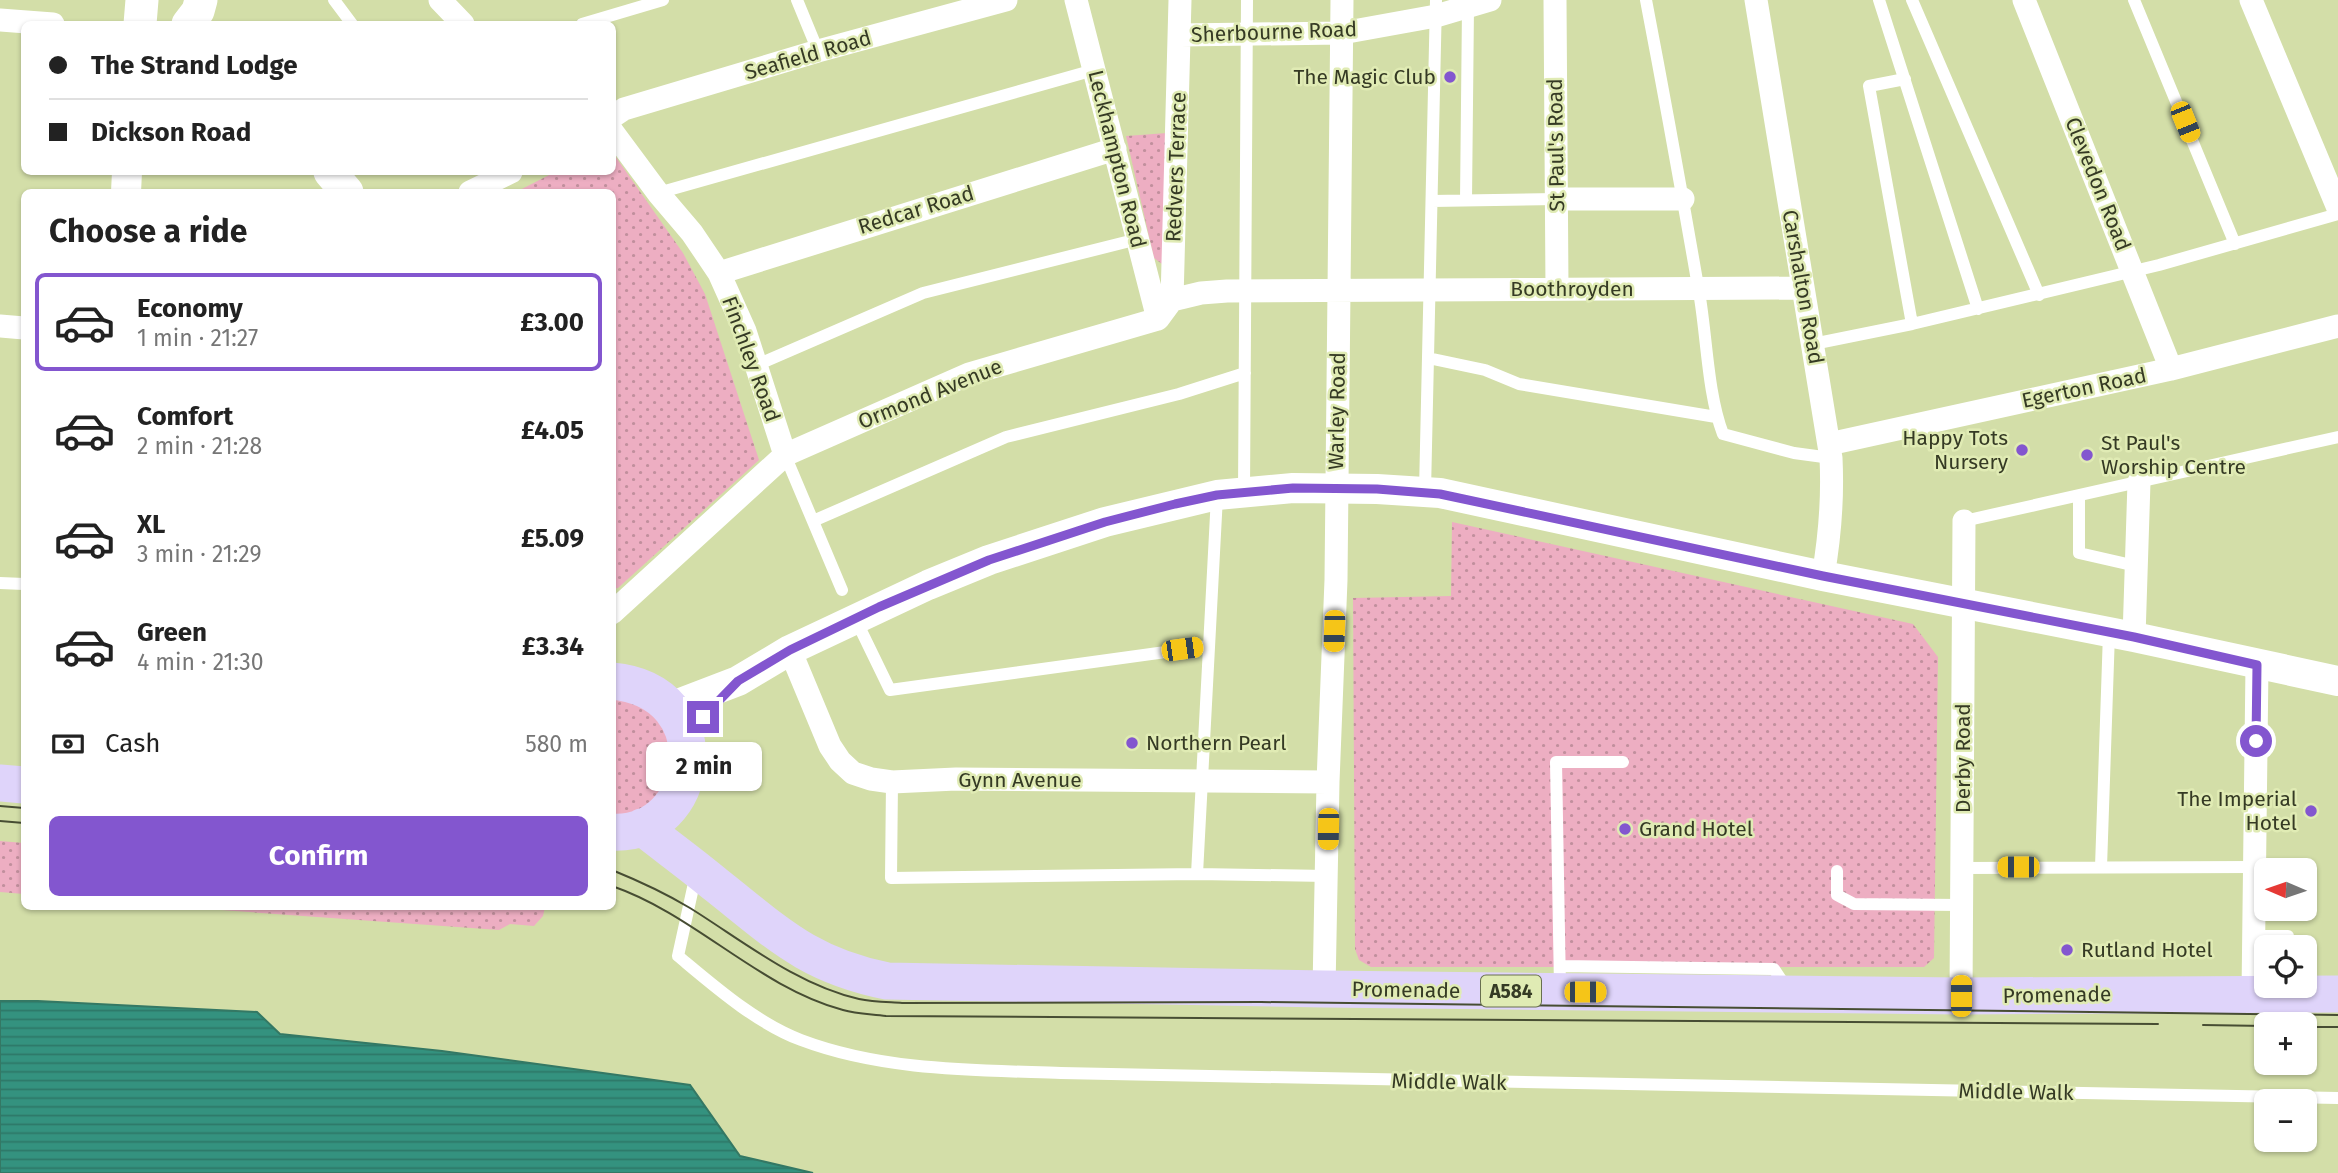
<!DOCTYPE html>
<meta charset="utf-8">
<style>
:root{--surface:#fff;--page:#f2f2f2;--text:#222;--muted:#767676;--line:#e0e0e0;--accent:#8356cf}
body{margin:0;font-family:"Fira Sans",sans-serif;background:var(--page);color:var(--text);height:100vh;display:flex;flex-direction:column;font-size:26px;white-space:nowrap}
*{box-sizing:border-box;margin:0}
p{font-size:23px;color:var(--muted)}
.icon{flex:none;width:38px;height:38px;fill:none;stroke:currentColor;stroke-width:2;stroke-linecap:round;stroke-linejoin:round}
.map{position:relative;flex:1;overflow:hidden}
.panel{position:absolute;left:21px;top:189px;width:595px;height:721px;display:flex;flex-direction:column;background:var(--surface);border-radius:10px;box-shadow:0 2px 5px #0004}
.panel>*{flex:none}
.hud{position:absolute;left:21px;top:21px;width:595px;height:154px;border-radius:10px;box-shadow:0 2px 5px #0004;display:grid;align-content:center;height:154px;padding:0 28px;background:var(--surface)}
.needle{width:46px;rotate:272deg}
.buttons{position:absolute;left:2254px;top:858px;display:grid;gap:14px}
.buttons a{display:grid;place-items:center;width:63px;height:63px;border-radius:10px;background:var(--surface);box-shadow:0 2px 5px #0004;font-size:35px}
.end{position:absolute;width:32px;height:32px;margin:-16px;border:9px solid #8356cf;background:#fff;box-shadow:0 0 0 4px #fff}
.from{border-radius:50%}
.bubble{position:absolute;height:49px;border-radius:10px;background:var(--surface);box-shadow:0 2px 5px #0004;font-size:23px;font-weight:700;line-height:49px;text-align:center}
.car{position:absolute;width:21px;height:42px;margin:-21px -10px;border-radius:9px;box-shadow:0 0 5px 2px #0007;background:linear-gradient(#f5c518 24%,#345 0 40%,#f5c518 0 76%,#345 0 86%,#f5c518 0)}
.hud b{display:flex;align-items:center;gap:24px;height:66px;font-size:26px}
.hud b+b{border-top:2px solid var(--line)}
.hud i{width:18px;height:18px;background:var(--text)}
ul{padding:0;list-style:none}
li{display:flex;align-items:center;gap:21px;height:98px;margin:0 14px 10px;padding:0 14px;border:4px solid transparent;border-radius:10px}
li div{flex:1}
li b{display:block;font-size:26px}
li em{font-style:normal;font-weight:700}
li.active{border-color:var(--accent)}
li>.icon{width:63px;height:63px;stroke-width:1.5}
h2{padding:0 28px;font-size:32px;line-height:84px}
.pay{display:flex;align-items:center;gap:18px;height:77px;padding:0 28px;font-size:26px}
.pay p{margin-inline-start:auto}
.cta{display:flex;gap:14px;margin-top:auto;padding:14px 28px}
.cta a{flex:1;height:80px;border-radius:10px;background:var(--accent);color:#fff;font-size:28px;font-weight:700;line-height:80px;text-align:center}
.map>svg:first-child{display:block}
.grass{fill:url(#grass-dots)}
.water{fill:url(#water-rules);stroke:#347864;stroke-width:2}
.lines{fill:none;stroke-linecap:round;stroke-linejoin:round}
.service{stroke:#fff;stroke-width:12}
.minor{stroke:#fff;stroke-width:23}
.tertiary{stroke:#fff;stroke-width:30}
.secondary{stroke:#fff;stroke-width:33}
.primary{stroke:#dfd4fa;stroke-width:37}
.tram{stroke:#474d33;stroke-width:2}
.route{stroke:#8356cf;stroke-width:9}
.poi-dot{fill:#8356cf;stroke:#e0ebb4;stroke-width:2.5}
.labels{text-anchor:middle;stroke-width:5;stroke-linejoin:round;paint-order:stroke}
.shield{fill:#e0ebb4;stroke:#686f4f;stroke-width:2}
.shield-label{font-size:19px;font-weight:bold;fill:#353a24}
.street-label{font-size:21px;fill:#353a24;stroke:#e0ebb4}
.poi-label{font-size:21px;fill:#353a24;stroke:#e0ebb4;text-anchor:start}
</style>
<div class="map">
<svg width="2338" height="1173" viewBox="0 0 2338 1173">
<defs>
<pattern id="grass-dots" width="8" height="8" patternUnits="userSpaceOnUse" patternTransform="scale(1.75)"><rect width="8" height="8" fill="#edaec2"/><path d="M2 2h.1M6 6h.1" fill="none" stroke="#c18f9d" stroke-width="1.8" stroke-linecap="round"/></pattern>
<pattern id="water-rules" width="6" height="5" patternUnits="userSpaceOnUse" patternTransform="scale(1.75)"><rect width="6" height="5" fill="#34927f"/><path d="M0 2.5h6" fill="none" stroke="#2d7868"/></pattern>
</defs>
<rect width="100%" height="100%" fill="#d3dea8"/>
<path class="grass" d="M1167,133L1162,264L1154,258L1126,136Z
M613,153L683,253L705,294L759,460L618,588L613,589L612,192H516L555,172H612Z
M1452,522L1913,624L1938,657L1934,958L1924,967H1371L1359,960L1355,949L1353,598L1451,596Z
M613,694L647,704L672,736V776L647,808L613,818Z
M0,841L24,843V894L0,892Z
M179,907L545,906V907L543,916L534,926L510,924L499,930Z"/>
<path class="water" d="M0,1001H38L257,1012L280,1034L442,1051L690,1085L740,1156L813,1173H0Z"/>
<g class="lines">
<path class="service" d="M334,0L352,24
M797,0L818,51
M1646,0C1665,99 1683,199 1700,298C1707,341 1708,395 1723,434L1794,453L1831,458
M1879,0L1978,309
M1912,0L2039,295
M2134,0L2235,244
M582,24L663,0
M1905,79L1869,86L1912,324
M658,193L1094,70
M1466,200L1468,7
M1432,201L1557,199
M1813,344L1912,324L2159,265L2338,214
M1428,358L1485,370L1519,384L1716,417
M757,365L923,293L1138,239
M785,455L842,590
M1425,491L1436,0
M1244,492L1247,0
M2079,496V553L2136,566
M813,521L1006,437L1179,394L1245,373
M1964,521L2338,437
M0,583L24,584
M855,618L890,690L1209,646
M892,782L891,878L1197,874L1327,876
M2101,867L2109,633
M1962,868L2254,867
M1837,871V895L1854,904L1960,905
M696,874L678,956C714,986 756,1023 801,1040C883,1071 974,1070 1061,1073L2338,1098
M1197,874L1217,496
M2253,936H2288
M1561,966L1774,969L1786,987
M1560,988L1556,762H1623"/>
<path class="minor" d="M440,0L463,24
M1076,0L1158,319
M1555,0L1557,289
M1756,0L1831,458C1833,499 1830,536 1823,576
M2024,0L2171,369
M2251,0L2338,208
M0,20L53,24
M1180,35L1342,33L1436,16L1490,0
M612,117L624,109L818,51L1006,0
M612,131L658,193L692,233L719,273L745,331L785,455
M470,192L511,172
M1557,199H1683
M719,273L1115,149
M1172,300L1180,0
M0,326L24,328
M1829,444L2171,369L2338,326
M612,613L785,455L969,374L1158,319L1172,300L1201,293L1227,291L1803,288
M2134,637L2139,482
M790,650L830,746L840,761L853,773L871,779L892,782L956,779L1328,782
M1324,989L1328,782L1336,580L1342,0
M2253,993L2257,665
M1961,996L1964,521"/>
<path class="tertiary" d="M126,192L127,172
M670,707L738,681L790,650L928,585L989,560L1105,522L1217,495L1293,488L1377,489L1440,493L1823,576L2134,637L2338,681"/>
<path class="secondary" d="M140,24L142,0
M188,24L198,11L201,0
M330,172L347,192"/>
<path class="primary" d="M612,681C723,691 702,837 612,832
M0,783L24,785
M642,827C666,846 691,864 715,884C776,932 807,965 887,981L1324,989L1961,996L2338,994"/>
<path class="tram" d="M0,806L24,808
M0,821L24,823
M612,870C639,881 665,893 690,908C743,941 797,985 859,999C873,1002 888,1002 902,1003L1261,1002L2338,1015
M612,886C696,915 758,987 843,1010C857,1014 872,1014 886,1016L2158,1024
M2203,1025L2266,1026
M2305,1027H2338"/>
</g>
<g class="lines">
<path class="route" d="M703,717L738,681L790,650L879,607L989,560L1105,522L1175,504L1217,495L1293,488L1377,489L1440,494L1823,576L2134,637L2257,665L2256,741"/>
</g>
<g class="poi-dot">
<circle cx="1450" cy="77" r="7"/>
<circle cx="2022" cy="450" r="7"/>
<circle cx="2087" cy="455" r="7"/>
<circle cx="1132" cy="743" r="7"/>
<circle cx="2311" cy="811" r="7"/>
<circle cx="1625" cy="829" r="7"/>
<circle cx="2067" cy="950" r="7"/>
</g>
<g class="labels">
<rect class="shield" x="1481" y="975.5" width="60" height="31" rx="5"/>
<g class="shield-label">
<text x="1511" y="998">A584</text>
</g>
<g class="street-label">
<text transform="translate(1274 32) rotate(-2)" y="7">Sherbourne Road</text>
<text transform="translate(808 55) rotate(-16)" y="7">Seafield Road</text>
<text transform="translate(1556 145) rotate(-91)" y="7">St Paul's Road</text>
<text transform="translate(1117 159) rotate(76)" y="7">Leckhampton Road</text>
<text transform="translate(1176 167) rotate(-88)" y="7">Redvers Terrace</text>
<text transform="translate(2098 184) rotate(68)" y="7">Clevedon Road</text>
<text transform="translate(916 210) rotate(-17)" y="7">Redcar Road</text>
<text transform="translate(1803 287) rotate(80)" y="7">Carshalton Road</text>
<text x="1572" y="296">Boothroyden</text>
<text transform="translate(751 359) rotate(70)" y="7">Finchley Road</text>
<text transform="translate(2084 388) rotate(-12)" y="7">Egerton Road</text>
<text transform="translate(930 394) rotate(-22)" y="7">Ormond Avenue</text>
<text transform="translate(1337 411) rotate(-89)" y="7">Warley Road</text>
<text transform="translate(1963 758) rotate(-90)" y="7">Derby Road</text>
<text x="1020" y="787">Gynn Avenue</text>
<text transform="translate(1406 990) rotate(1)" y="7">Promenade</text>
<text transform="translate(2057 995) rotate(-1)" y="7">Promenade</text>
<text transform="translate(1449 1082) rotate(1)" y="7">Middle Walk</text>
<text transform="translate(2016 1092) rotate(1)" y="7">Middle Walk</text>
</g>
<g class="poi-label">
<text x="1436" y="84" text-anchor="end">The Magic Club</text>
<text x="2008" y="445" text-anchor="end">Happy Tots<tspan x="2008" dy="24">Nursery</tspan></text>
<text x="2101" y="450">St Paul's<tspan x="2101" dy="24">Worship Centre</tspan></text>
<text x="1146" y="750">Northern Pearl</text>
<text x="2297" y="806" text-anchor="end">The Imperial<tspan x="2297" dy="24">Hotel</tspan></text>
<text x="1639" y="836">Grand Hotel</text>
<text x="2081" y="957">Rutland Hotel</text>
</g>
</g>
</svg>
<div class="buttons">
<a><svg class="needle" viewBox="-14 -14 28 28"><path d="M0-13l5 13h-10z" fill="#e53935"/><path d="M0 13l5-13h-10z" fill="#767676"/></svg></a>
<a><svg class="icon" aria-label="locate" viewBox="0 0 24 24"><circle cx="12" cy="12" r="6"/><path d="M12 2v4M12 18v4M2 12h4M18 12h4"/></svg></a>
<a>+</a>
<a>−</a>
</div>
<i class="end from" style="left:2256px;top:741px"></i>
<i class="end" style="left:703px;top:717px"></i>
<div class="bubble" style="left:646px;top:742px;width:116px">2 min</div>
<i class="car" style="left:2185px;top:122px;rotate:158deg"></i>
<i class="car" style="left:1334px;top:631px;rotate:182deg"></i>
<i class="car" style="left:1182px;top:649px;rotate:82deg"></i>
<i class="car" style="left:1328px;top:829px;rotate:181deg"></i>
<i class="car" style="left:2018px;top:867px;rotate:270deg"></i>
<i class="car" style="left:1585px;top:992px;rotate:90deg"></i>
<i class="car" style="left:1961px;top:996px;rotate:0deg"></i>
<div class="hud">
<b><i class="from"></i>The Strand Lodge</b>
<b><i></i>Dickson Road</b>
</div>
<section class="panel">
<h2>Choose a ride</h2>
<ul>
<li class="active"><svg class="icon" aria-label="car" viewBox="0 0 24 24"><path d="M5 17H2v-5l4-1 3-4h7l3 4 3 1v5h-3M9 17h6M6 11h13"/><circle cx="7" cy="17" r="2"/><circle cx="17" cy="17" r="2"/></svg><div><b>Economy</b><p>1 min · 21:27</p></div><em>£3.00</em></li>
<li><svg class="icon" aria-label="car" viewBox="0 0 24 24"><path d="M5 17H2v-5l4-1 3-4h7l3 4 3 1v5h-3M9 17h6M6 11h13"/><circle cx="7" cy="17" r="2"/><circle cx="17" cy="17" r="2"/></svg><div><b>Comfort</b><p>2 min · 21:28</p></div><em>£4.05</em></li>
<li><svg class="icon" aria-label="car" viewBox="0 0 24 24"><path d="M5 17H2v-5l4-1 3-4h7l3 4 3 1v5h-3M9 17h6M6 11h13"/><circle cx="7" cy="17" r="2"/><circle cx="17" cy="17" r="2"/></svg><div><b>XL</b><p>3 min · 21:29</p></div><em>£5.09</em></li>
<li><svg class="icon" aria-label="car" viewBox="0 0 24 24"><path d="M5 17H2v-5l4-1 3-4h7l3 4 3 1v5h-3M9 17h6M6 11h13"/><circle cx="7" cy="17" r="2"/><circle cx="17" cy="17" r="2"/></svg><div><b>Green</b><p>4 min · 21:30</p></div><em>£3.34</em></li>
</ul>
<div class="pay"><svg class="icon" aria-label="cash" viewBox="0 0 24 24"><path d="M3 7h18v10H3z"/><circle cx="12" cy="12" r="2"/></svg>Cash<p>580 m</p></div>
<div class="cta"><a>Confirm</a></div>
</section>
</div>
